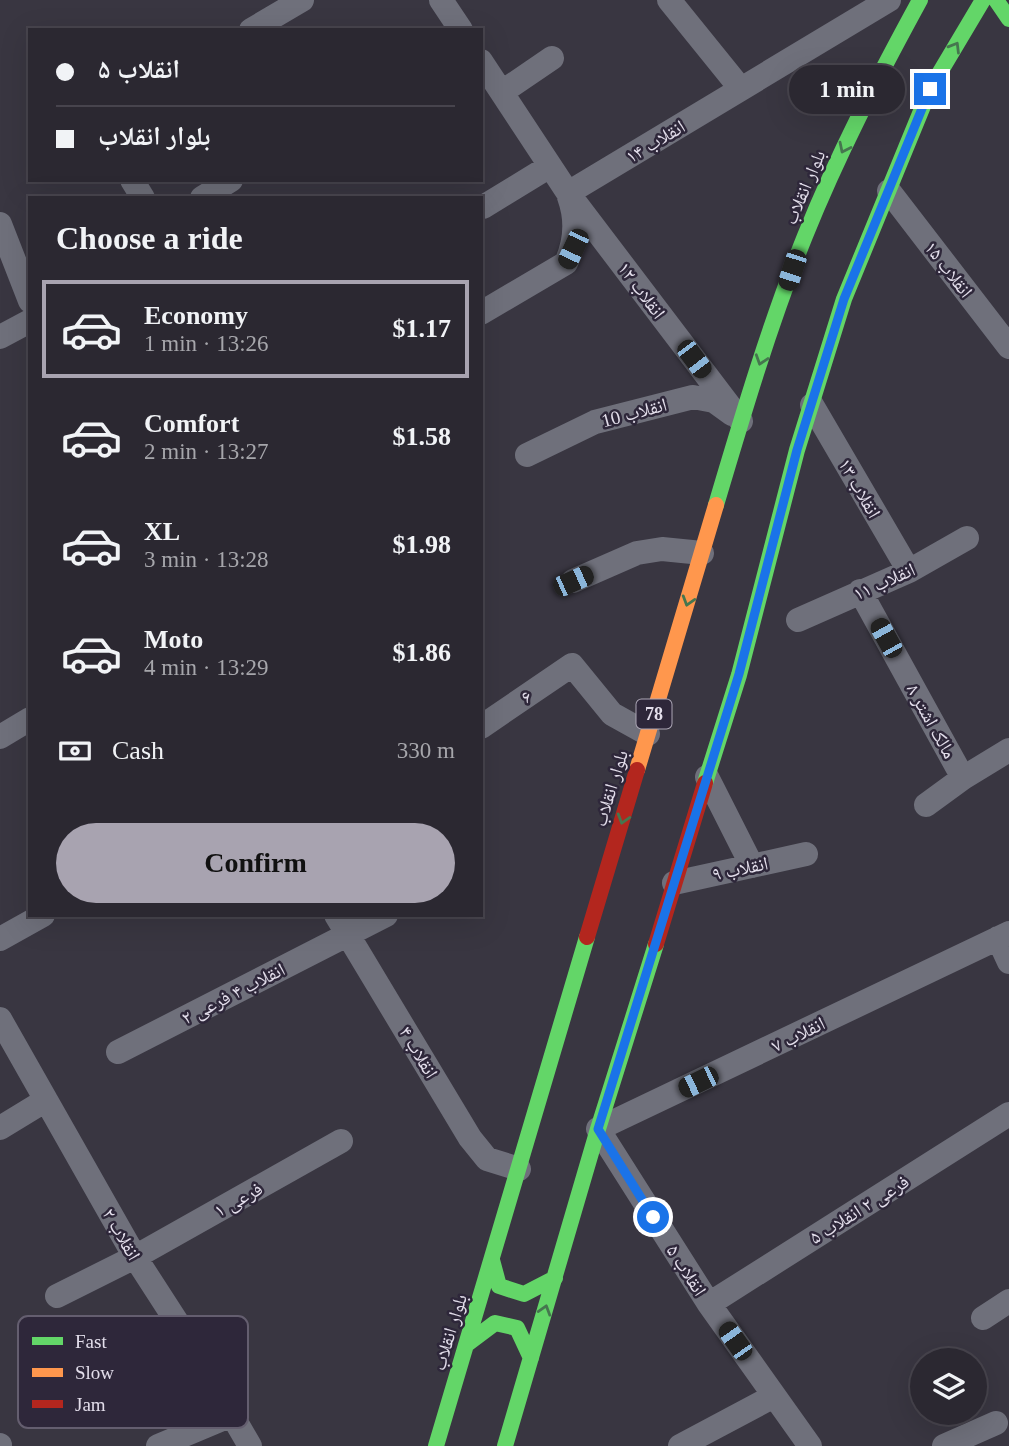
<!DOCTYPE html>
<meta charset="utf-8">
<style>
:root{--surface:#2b2831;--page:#333039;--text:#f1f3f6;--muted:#a6a6ab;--line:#47444d;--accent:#a8a3b0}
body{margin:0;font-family:"Times New Roman","Noto Naskh Arabic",serif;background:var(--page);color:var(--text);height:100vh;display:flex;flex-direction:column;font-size:26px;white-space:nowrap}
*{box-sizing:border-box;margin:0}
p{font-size:23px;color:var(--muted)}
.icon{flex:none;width:38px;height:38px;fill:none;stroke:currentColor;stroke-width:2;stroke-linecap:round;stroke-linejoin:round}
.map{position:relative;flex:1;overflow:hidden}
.panel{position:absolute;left:28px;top:196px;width:455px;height:721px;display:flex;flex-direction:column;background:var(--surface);border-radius:0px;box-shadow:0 7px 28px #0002,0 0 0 2px var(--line)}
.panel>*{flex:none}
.guide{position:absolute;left:28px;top:28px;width:455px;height:154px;border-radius:0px;box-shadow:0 7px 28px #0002,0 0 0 2px var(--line);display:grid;align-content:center;height:154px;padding:0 28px;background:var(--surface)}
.tools{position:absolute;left:910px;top:1348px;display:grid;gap:14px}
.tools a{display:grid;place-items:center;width:77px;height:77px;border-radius:50%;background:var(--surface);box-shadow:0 7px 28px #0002,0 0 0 2px var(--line);font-size:35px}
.end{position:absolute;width:32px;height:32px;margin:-16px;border:9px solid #1a73e8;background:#fff;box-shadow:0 0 0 4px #fff}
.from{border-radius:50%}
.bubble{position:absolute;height:49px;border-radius:24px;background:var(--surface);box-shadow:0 7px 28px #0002,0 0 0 2px var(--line);font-size:23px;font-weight:800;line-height:49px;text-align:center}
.car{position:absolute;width:21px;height:42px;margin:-21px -10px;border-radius:9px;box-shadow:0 0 5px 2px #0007;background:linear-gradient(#222 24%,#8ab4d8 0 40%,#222 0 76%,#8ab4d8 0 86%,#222 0)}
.guide b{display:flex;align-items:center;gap:24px;height:66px;font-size:26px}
.guide b+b{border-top:2px solid var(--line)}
.guide i{width:18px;height:18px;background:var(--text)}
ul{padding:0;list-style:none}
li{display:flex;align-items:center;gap:21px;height:98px;margin:0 14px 10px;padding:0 14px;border:4px solid transparent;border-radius:0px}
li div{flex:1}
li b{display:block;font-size:26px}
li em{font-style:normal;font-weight:800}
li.on{border-color:var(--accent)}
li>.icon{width:63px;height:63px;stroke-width:1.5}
h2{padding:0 28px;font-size:32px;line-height:84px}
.pay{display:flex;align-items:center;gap:18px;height:77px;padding:0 28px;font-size:26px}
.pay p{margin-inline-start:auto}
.button{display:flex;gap:14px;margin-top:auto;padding:14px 28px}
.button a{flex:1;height:80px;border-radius:42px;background:var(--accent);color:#111;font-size:28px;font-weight:800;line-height:80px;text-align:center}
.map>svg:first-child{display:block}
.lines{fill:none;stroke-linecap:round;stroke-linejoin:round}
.street{stroke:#6f707b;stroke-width:24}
.fast{stroke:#63d668;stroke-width:16}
.slow{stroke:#ff974d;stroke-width:16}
.jam{stroke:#b3261e;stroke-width:16}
.oneway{stroke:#46764f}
.route{stroke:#1a73e8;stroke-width:9}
.labels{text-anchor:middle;stroke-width:5;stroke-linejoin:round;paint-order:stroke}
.shield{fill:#2e273a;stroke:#ada7b6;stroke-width:2}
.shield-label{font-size:18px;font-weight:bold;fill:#e3deeb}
.street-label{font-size:19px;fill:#e3deeb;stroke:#2e273a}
.key{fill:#2e273a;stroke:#645e6f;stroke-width:2}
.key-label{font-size:19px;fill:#e3deeb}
</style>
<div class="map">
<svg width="1009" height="1446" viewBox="0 0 1009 1446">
<rect width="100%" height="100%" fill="#393641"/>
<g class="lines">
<path class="street" d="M441,0L461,30
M669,0L741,89
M251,30L302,0
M481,61L568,193L741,421
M502,92L552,58
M132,180L143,198
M889,191L1009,347
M568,193L889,0
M202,198L231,180
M483,207L550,166
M0,224L30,301
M481,313L566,263C576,241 577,219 569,197
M0,337L30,321
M812,405L909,571
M527,455L595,422L693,397L714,401L732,414
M573,581L637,553L662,549L702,553
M860,591L963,778
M798,620L909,571L967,538
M481,727L572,665L612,714L648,734
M0,737L30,719
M707,777L752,866
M926,805L963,778L1009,750
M674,883L806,854
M336,915L470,1138L487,1159L519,1169
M998,938L1009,962
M0,939L43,915
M0,1019L135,1257L188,1339L250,1446
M118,1052L386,915
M0,1128L46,1100
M57,1296L135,1257L341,1141
M709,1304L1009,1114
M983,1318L1009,1301
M106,1373L188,1339
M0,1445V1446
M158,1446L232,1415
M680,1446L774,1396
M810,1446L709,1304L598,1129L1009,933
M944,1446L996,1423"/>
<path class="fast" d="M996,0L1009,19
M716,505C743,414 770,323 805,236C838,154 878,77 920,0
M705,783L739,675L797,450L844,299L930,89L983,0
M492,1260L499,1286L524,1294L555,1278
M467,1344L495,1323L517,1328L531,1358
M436,1446L587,937
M505,1446L598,1129L656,944"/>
<path class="slow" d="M637,770L716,505"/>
<path class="jam" d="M587,937L637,770
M656,944L705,783"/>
</g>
<defs><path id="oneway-chevron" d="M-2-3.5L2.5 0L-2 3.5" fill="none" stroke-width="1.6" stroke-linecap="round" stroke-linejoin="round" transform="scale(1.75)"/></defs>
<g class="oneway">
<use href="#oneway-chevron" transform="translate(955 47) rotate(-59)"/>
<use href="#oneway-chevron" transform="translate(844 148) rotate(116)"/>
<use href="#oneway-chevron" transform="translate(761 360) rotate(108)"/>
<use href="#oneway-chevron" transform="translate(688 601) rotate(107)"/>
<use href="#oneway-chevron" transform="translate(623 819) rotate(107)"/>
<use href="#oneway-chevron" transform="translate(545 1310) rotate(-73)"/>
</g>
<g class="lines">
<path class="route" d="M653,1217L598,1129L739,674L797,450L844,299L930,89"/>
</g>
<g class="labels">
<rect class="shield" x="636.5" y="699.5" width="35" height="29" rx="5"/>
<g class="shield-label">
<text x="654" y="720">78</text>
</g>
<g class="street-label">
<text transform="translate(655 141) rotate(-31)" y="7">انقلاب ۱۴</text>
<text transform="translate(804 187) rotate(-67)" y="7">بلوار انقلاب</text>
<text transform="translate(949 269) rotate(52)" y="7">انقلاب ۱۵</text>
<text transform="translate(642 290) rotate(53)" y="7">انقلاب ۱۲</text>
<text transform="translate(634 412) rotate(-15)" y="7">انقلاب 10</text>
<text transform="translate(860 488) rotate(60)" y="7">انقلاب ۱۳</text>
<text transform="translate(884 581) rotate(-24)" y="7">انقلاب ۱۱</text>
<text transform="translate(526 696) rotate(-35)" y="7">۶</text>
<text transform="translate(932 721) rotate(61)" y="7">مالک اشتر ۸</text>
<text transform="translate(610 788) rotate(-73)" y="7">بلوار انقلاب</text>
<text transform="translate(740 868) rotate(-12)" y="7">انقلاب ۹</text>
<text transform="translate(233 993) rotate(-27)" y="7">انقلاب ۴ فرعی ۲</text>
<text transform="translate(798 1034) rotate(-26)" y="7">انقلاب ۷</text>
<text transform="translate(419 1052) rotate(59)" y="7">انقلاب ۴</text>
<text transform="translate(238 1199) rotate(-29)" y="7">فرعی ۱</text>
<text transform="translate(859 1209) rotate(-32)" y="7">فرعی ۲ انقلاب ۵</text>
<text transform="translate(122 1234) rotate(60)" y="7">انقلاب ۲</text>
<text transform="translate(687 1270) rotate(57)" y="7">انقلاب ۵</text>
<text transform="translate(449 1332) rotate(-73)" y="7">بلوار انقلاب</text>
</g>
</g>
<rect x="18" y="1316" width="230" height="112" rx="10" class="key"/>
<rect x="32" y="1337" width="31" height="8" fill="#63d668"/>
<rect x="32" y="1368" width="31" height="9" fill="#ff974d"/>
<rect x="32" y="1400" width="31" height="8" fill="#b3261e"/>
<g class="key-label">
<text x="75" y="1348">Fast</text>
<text x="75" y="1379">Slow</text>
<text x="75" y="1411">Jam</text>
</g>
</svg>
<div class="tools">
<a><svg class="icon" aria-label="layers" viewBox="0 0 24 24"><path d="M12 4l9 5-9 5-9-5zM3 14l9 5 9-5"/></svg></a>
</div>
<i class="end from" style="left:653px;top:1217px"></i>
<i class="end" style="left:930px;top:89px"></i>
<div class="bubble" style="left:789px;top:65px;width:116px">1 min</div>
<i class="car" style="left:573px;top:249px;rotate:205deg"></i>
<i class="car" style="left:792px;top:270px;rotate:198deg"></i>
<i class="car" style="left:694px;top:359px;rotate:143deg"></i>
<i class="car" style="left:573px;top:581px;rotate:66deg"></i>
<i class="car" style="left:886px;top:638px;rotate:331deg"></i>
<i class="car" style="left:698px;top:1082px;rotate:244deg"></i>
<i class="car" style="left:735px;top:1341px;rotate:325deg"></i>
<div class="guide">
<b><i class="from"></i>انقلاب ۵</b>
<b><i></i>بلوار انقلاب</b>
</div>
<section class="panel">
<h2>Choose a ride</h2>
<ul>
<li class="on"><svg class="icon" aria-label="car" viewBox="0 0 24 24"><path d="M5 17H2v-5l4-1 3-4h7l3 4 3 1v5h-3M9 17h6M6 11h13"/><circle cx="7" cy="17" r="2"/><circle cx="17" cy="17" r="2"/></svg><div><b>Economy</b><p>1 min · 13:26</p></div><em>$1.17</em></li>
<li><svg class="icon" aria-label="car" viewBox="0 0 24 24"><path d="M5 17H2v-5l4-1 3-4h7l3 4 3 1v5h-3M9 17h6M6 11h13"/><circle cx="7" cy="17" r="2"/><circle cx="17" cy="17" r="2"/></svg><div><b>Comfort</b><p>2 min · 13:27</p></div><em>$1.58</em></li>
<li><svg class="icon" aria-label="car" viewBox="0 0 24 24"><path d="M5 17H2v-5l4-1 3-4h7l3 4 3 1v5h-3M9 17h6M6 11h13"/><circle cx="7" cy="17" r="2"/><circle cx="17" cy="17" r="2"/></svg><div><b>XL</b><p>3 min · 13:28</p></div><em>$1.98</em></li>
<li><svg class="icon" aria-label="car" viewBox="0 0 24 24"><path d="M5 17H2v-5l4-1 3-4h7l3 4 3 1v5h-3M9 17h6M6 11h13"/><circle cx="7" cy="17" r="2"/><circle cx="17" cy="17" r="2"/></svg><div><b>Moto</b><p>4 min · 13:29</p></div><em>$1.86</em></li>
</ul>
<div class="pay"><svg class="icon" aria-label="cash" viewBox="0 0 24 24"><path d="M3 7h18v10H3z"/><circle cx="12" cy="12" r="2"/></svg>Cash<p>330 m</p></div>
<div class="button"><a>Confirm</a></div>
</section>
</div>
